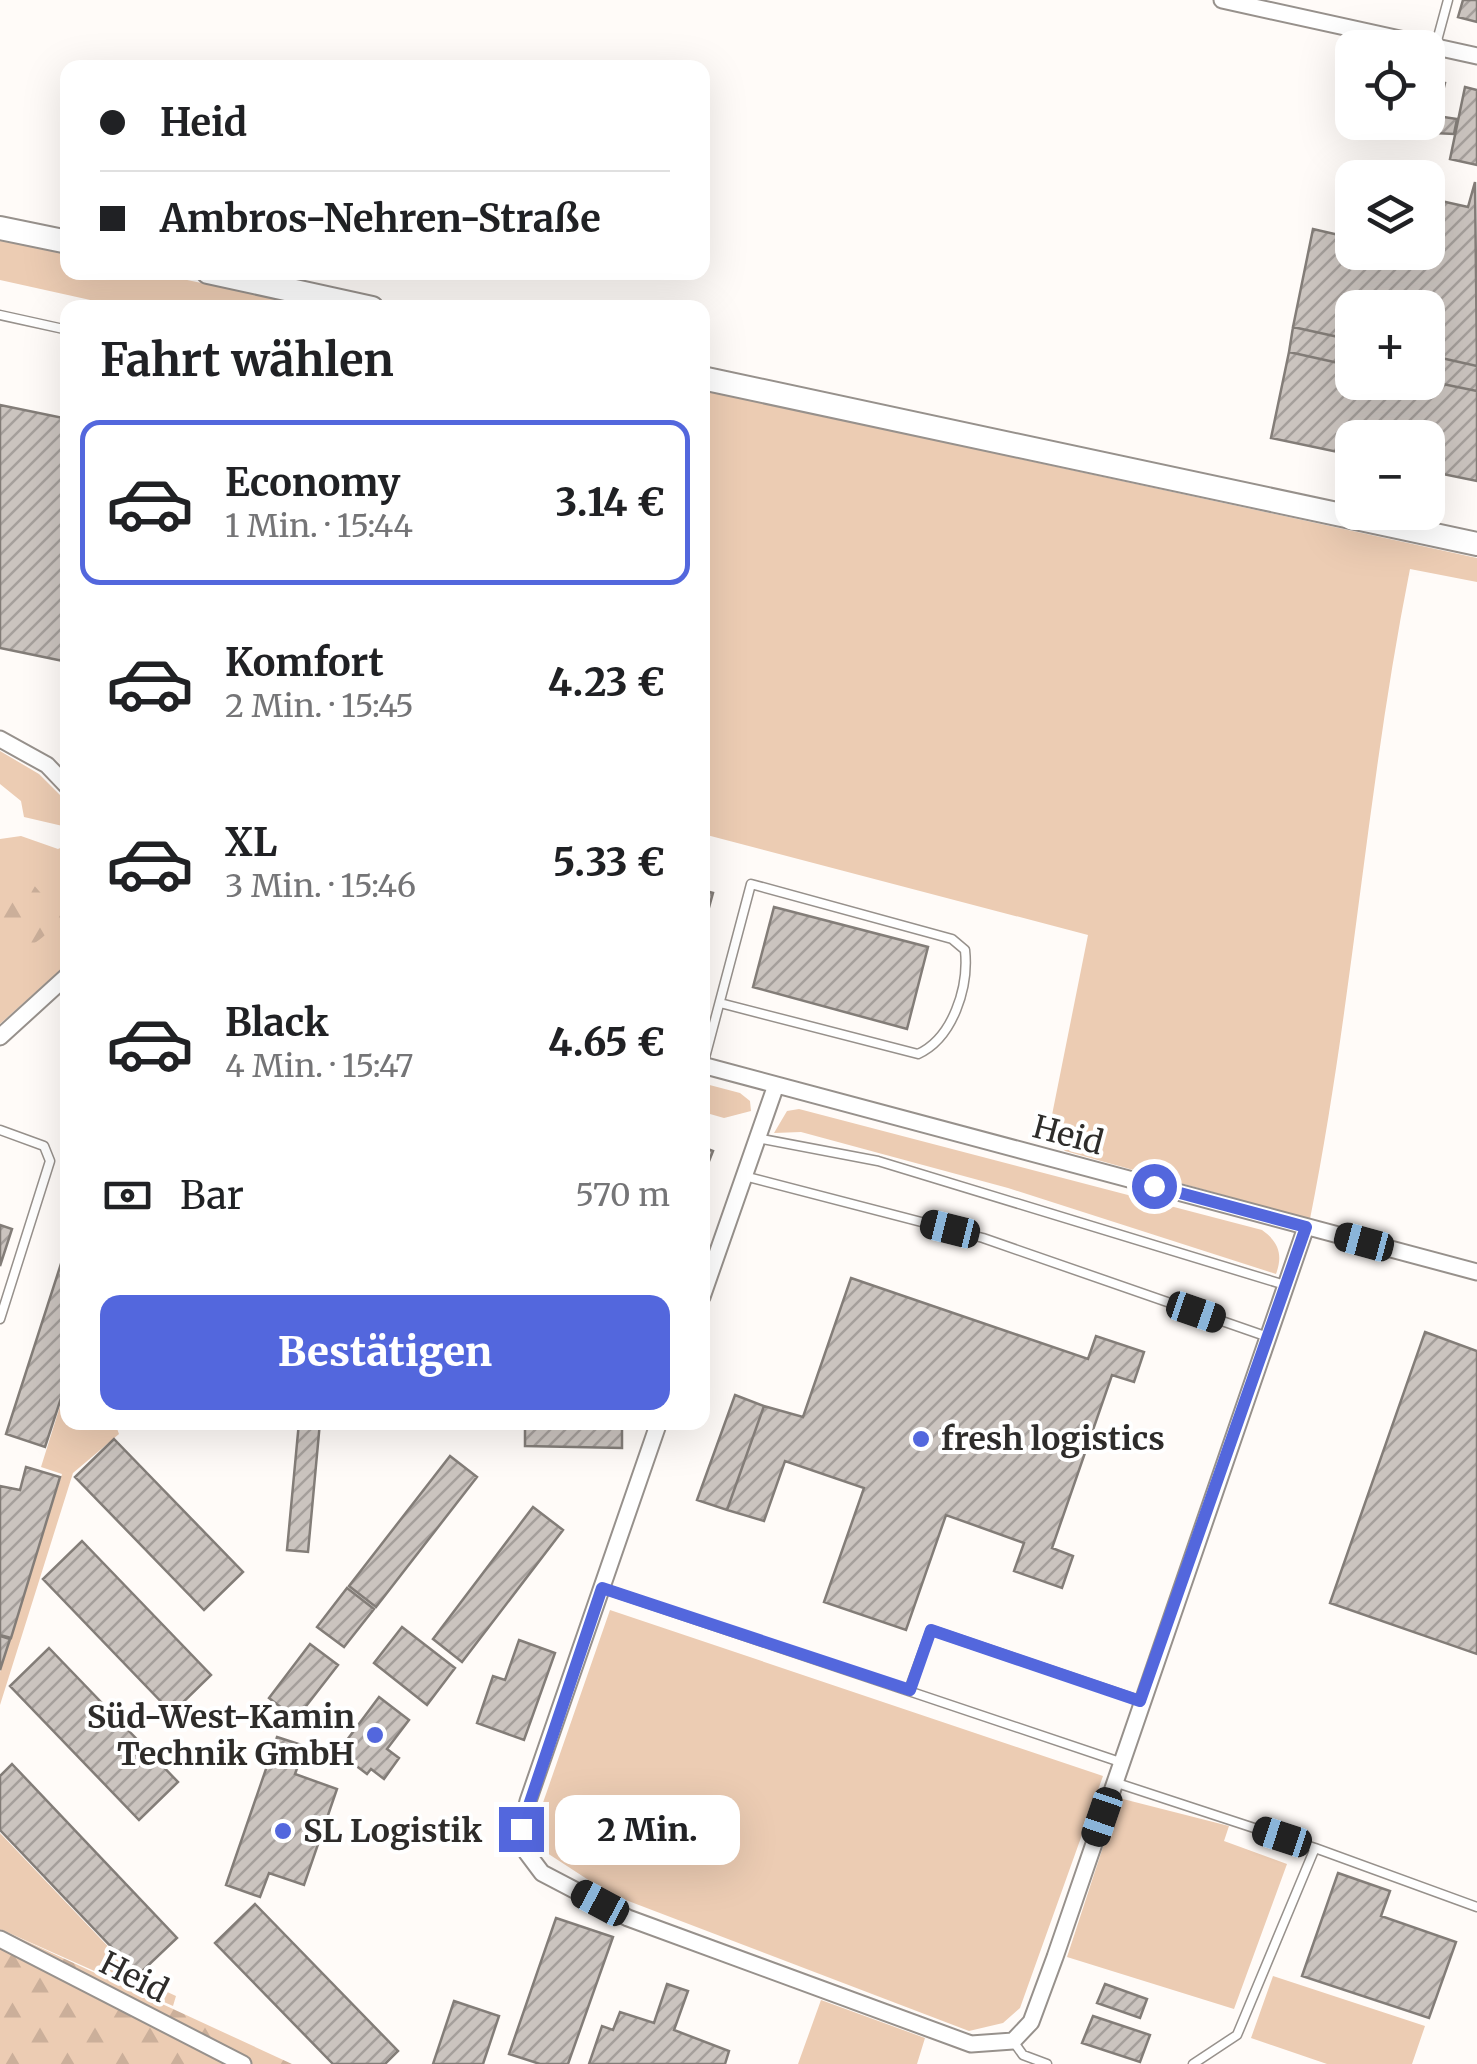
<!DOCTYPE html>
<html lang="de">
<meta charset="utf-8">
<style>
:root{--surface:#fff;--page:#f6f6f6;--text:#202124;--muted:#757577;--line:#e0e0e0;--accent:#5367dd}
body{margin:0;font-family:Merriweather,serif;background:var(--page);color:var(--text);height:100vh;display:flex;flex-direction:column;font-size:38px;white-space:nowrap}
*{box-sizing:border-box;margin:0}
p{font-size:32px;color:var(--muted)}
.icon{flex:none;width:55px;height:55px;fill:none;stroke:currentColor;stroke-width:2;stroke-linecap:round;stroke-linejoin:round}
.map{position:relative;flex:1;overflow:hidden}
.details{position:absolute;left:60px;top:300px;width:650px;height:1130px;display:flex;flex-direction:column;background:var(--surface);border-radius:20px;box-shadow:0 10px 40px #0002}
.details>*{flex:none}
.top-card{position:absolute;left:60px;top:60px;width:650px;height:220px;border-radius:20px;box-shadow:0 10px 40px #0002;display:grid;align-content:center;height:220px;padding:0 40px;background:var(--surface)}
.fabs{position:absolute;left:1335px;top:30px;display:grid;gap:20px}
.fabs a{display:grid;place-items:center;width:110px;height:110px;border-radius:20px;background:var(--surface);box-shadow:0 10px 40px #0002;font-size:50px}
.end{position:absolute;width:45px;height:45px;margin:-22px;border:12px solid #5367dd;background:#fff;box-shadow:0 0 0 5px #fff}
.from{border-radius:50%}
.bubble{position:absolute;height:70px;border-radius:20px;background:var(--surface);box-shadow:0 10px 40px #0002;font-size:32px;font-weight:800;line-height:70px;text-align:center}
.car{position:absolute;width:30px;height:60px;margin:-30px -15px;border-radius:12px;box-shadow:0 0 8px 2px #0007;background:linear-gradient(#222 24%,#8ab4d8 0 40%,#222 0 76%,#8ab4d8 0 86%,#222 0)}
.top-card b{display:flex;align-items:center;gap:35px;height:95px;font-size:38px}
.top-card b+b{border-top:2px solid var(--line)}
.top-card i{width:25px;height:25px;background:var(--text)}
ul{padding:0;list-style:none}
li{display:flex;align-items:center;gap:30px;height:165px;margin:0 20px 15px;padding:0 20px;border:5px solid transparent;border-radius:20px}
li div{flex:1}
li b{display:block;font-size:38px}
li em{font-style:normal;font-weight:800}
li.current{border-color:var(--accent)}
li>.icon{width:90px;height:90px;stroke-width:1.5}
h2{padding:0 40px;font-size:45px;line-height:120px}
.pay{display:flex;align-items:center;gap:25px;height:110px;padding:0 40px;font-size:38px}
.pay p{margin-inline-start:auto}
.primary-button{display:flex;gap:20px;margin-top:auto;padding:20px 40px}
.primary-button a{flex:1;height:115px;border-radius:20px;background:var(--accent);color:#fff;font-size:40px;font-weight:800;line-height:115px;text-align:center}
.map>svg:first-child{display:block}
.green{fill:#ecccb3}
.forest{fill:url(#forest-firs)}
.building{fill:url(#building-hatch);stroke:#837d78;stroke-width:2.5}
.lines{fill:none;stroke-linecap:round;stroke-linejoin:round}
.service-casing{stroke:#97918c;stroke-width:11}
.minor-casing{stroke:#97918c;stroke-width:19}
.secondary-casing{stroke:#97918c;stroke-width:26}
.service{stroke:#fff;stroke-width:8}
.minor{stroke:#fff;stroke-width:15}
.secondary{stroke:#fff;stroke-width:22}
.route{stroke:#5367dd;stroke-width:12}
.poi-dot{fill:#5367dd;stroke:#fff;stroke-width:4}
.labels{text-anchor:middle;stroke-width:8;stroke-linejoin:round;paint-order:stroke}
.street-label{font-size:32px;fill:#2e2c2a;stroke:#fff}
.poi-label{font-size:32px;font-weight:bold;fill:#2e2c2a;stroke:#fff;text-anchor:start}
</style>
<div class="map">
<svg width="1477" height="2064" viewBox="0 0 1477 2064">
<defs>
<pattern id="forest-firs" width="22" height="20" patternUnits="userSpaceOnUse" patternTransform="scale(2.5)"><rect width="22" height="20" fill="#ecccb3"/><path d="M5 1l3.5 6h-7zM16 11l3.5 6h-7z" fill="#cbaf9a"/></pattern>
<pattern id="building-hatch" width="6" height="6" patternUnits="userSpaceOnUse" patternTransform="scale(2.5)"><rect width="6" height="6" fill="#cbc4bf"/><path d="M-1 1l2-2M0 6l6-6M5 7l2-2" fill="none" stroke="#a59f9b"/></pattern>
</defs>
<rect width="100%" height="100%" fill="#fffbf8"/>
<path class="green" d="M0,239L67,254L68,272L154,273L315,307H122L0,280Z
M703,390L1477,558V582L1410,569C1367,784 1353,1004 1310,1219L1065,1151L1048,1135L1088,935L703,834Z
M0,751L39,774L67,802V827L24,817L21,801L0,784Z
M21,836L58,849L67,845V964L0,1024V839Z
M702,1083L740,1093L750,1101L751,1111L724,1118L703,1112Z
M799,1109L1262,1230C1279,1242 1283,1255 1276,1274L1008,1188L801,1132L774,1133L787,1111Z
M67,1384L68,1422L115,1423L119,1434L73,1473L0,1705V1672L62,1474L41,1467Z
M610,1610L1103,1776L1020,2008L1003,2023L969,2031L610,1894L547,1853L537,1835L538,1817Z
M1119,1798L1229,1826L1224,1841L1287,1864L1234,2009L1067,1957Z
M0,1833L139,1979L176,1996L173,2006L0,1929Z
M1273,1976L1425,2026L1412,2064H1327L1251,2038Z
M821,2000L925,2038L917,2064H798Z"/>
<path class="forest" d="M19,883H32L61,916C46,939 27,952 0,953V897Z
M0,1929L292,2064H0Z"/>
<path class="building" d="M1463,0H1477V22L1458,17Z
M1428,79L1445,83L1437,116L1457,119L1454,134L1412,132L1414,122H1428Z
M1465,87L1477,90V165L1450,159Z
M1475,182L1477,366L1428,355V308H1352V340L1293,327L1313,229L1352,238V252H1428V198L1468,207Z
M1293,327L1352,340V366L1289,352Z
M1289,352L1352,366V382L1428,381L1477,391V481L1428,471V438H1352V455L1271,438Z
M1428,355L1477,366V391L1428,381Z
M0,405L68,419V639L63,661L0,648Z
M702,890L713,893L702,933Z
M774,907L928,947L907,1029L753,987Z
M702,1147L713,1151L702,1179Z
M0,1225L12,1229L0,1266Z
M68,1242V1377L45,1447L6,1434Z
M851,1278L1088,1359L1096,1336L1144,1352L1134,1382L1112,1375L1052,1548L1073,1556L1062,1588L1014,1571L1024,1543L946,1515L906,1630L824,1602L864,1488L785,1461L764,1521L727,1510L764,1406L803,1417Z
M1425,1332L1477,1351V1654L1330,1603Z
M735,1395L764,1406L727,1510L697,1500Z
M299,1422H320L308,1552L287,1550Z
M525,1422H622V1448L525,1446Z
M114,1439L243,1572L204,1610L75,1477Z
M450,1456L477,1477L376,1607L349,1586Z
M26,1467L60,1477L11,1638L0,1635V1486L20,1490Z
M533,1507L563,1530L462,1662L433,1639Z
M82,1541L211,1675L172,1713L43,1579Z
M347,1588L374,1609L344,1647L317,1627Z
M402,1627L455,1668L427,1705L374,1663Z
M0,1636L10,1639L0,1670Z
M519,1640L555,1653L524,1740L477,1723L493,1676L505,1680Z
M310,1644L338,1665L296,1719L269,1698Z
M49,1648L178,1782L139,1820L10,1686Z
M379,1697L409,1720L387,1749L399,1758L384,1779L371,1769L367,1774L338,1752Z
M277,1737L305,1746L295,1774L337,1789L304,1885L269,1873L260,1897L226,1885Z
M12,1764L177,1938L138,1975L0,1830V1776Z
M1338,1873L1390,1891L1381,1916L1456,1942L1429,2018L1302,1976Z
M255,1904L398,2051L385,2064H333L215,1943Z
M556,1918L613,1937L568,2064H540L509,2054Z
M667,1984L688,1991L674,2030L729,2051L725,2064H589L602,2026L613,2030L620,2012L654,2023Z
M1105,1984L1147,1999L1140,2018L1097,2003Z
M454,2001L499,2016L483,2064H433Z
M1093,2016L1150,2035L1140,2062L1082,2043Z"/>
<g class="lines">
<defs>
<path id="service" d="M1435,48L1448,0
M0,315L68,330
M703,1065L751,884L952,939L965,950C969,987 953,1038 918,1054L720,1003
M0,1130L44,1146L50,1161L0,1319
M757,1138L878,1161L1285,1285
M744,1176L983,1238L1268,1337
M602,1588L1120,1762
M909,1690L931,1630L1141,1701
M1114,1782L1315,1848
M1013,2041L1023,2055L1047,2064
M1193,2064L1237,2035L1315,1848L1477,1907"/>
<path id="minor" d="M1222,0L1477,56
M0,739L47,765L68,787
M0,1037L68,975
M702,1065L1477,1272
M702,1297L776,1085
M659,1422L528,1801L521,1829L527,1853L542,1873L628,1918L971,2044L1013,2041L1031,2022L1055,1957L1306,1227
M0,1939L243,2064"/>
<path id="secondary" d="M0,228L68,242
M208,272L372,308
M702,378L1477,544"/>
</defs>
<use href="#service" class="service-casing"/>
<use href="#minor" class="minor-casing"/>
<use href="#secondary" class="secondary-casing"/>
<use href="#service" class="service"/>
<use href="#minor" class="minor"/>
<use href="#secondary" class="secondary"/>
</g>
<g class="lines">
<path class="route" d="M521,1829L602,1588L910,1690L931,1630L1140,1701L1306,1227L1154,1186"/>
</g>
<g class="poi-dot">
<circle cx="921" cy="1439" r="10"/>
<circle cx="375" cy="1735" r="10"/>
<circle cx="283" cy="1831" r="10"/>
</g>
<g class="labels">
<g class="street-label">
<text transform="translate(1068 1135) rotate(15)" y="11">Heid</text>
<text transform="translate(134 1977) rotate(27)" y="11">Heid</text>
</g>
<g class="poi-label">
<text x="941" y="1450">fresh logistics</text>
<text x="355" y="1728" text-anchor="end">Süd-West-Kamin<tspan x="355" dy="37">Technik GmbH</tspan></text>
<text x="303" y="1842">SL Logistik</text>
</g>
</g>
</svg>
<div class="fabs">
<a><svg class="icon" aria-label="locate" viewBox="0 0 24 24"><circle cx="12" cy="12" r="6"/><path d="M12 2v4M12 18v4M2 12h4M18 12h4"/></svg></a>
<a><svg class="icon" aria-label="layers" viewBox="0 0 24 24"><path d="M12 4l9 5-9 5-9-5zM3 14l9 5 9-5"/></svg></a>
<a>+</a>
<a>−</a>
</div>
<i class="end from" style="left:1154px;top:1186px"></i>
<i class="end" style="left:521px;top:1829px"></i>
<div class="bubble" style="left:555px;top:1795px;width:185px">2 Min.</div>
<i class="car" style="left:950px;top:1229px;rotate:284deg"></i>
<i class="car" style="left:1364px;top:1242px;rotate:285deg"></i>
<i class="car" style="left:1196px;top:1312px;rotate:109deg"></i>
<i class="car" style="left:1102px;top:1817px;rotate:199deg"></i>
<i class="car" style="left:1282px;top:1837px;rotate:288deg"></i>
<i class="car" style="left:600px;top:1903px;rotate:298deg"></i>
<div class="top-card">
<b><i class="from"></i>Heid</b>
<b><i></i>Ambros-Nehren-Straße</b>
</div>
<section class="details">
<h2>Fahrt wählen</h2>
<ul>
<li class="current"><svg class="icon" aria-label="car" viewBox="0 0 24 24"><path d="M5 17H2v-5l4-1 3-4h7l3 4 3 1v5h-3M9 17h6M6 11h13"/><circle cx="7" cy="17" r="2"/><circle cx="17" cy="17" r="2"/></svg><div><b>Economy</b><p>1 Min. · 15:44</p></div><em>3.14 €</em></li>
<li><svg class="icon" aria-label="car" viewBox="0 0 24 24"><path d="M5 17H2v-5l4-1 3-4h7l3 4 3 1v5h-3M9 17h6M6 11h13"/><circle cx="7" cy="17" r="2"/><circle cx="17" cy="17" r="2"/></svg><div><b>Komfort</b><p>2 Min. · 15:45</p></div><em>4.23 €</em></li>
<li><svg class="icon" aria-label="car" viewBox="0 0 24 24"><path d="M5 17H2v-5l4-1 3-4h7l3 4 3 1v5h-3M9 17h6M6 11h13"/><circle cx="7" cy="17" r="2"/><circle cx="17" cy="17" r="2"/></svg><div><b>XL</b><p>3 Min. · 15:46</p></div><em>5.33 €</em></li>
<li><svg class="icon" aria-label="car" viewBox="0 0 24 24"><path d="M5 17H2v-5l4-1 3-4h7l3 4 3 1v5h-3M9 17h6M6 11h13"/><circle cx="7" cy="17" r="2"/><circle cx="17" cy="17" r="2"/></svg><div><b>Black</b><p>4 Min. · 15:47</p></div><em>4.65 €</em></li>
</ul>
<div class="pay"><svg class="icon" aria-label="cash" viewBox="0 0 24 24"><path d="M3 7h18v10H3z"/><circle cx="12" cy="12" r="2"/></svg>Bar<p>570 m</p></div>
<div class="primary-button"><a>Bestätigen</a></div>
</section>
</div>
